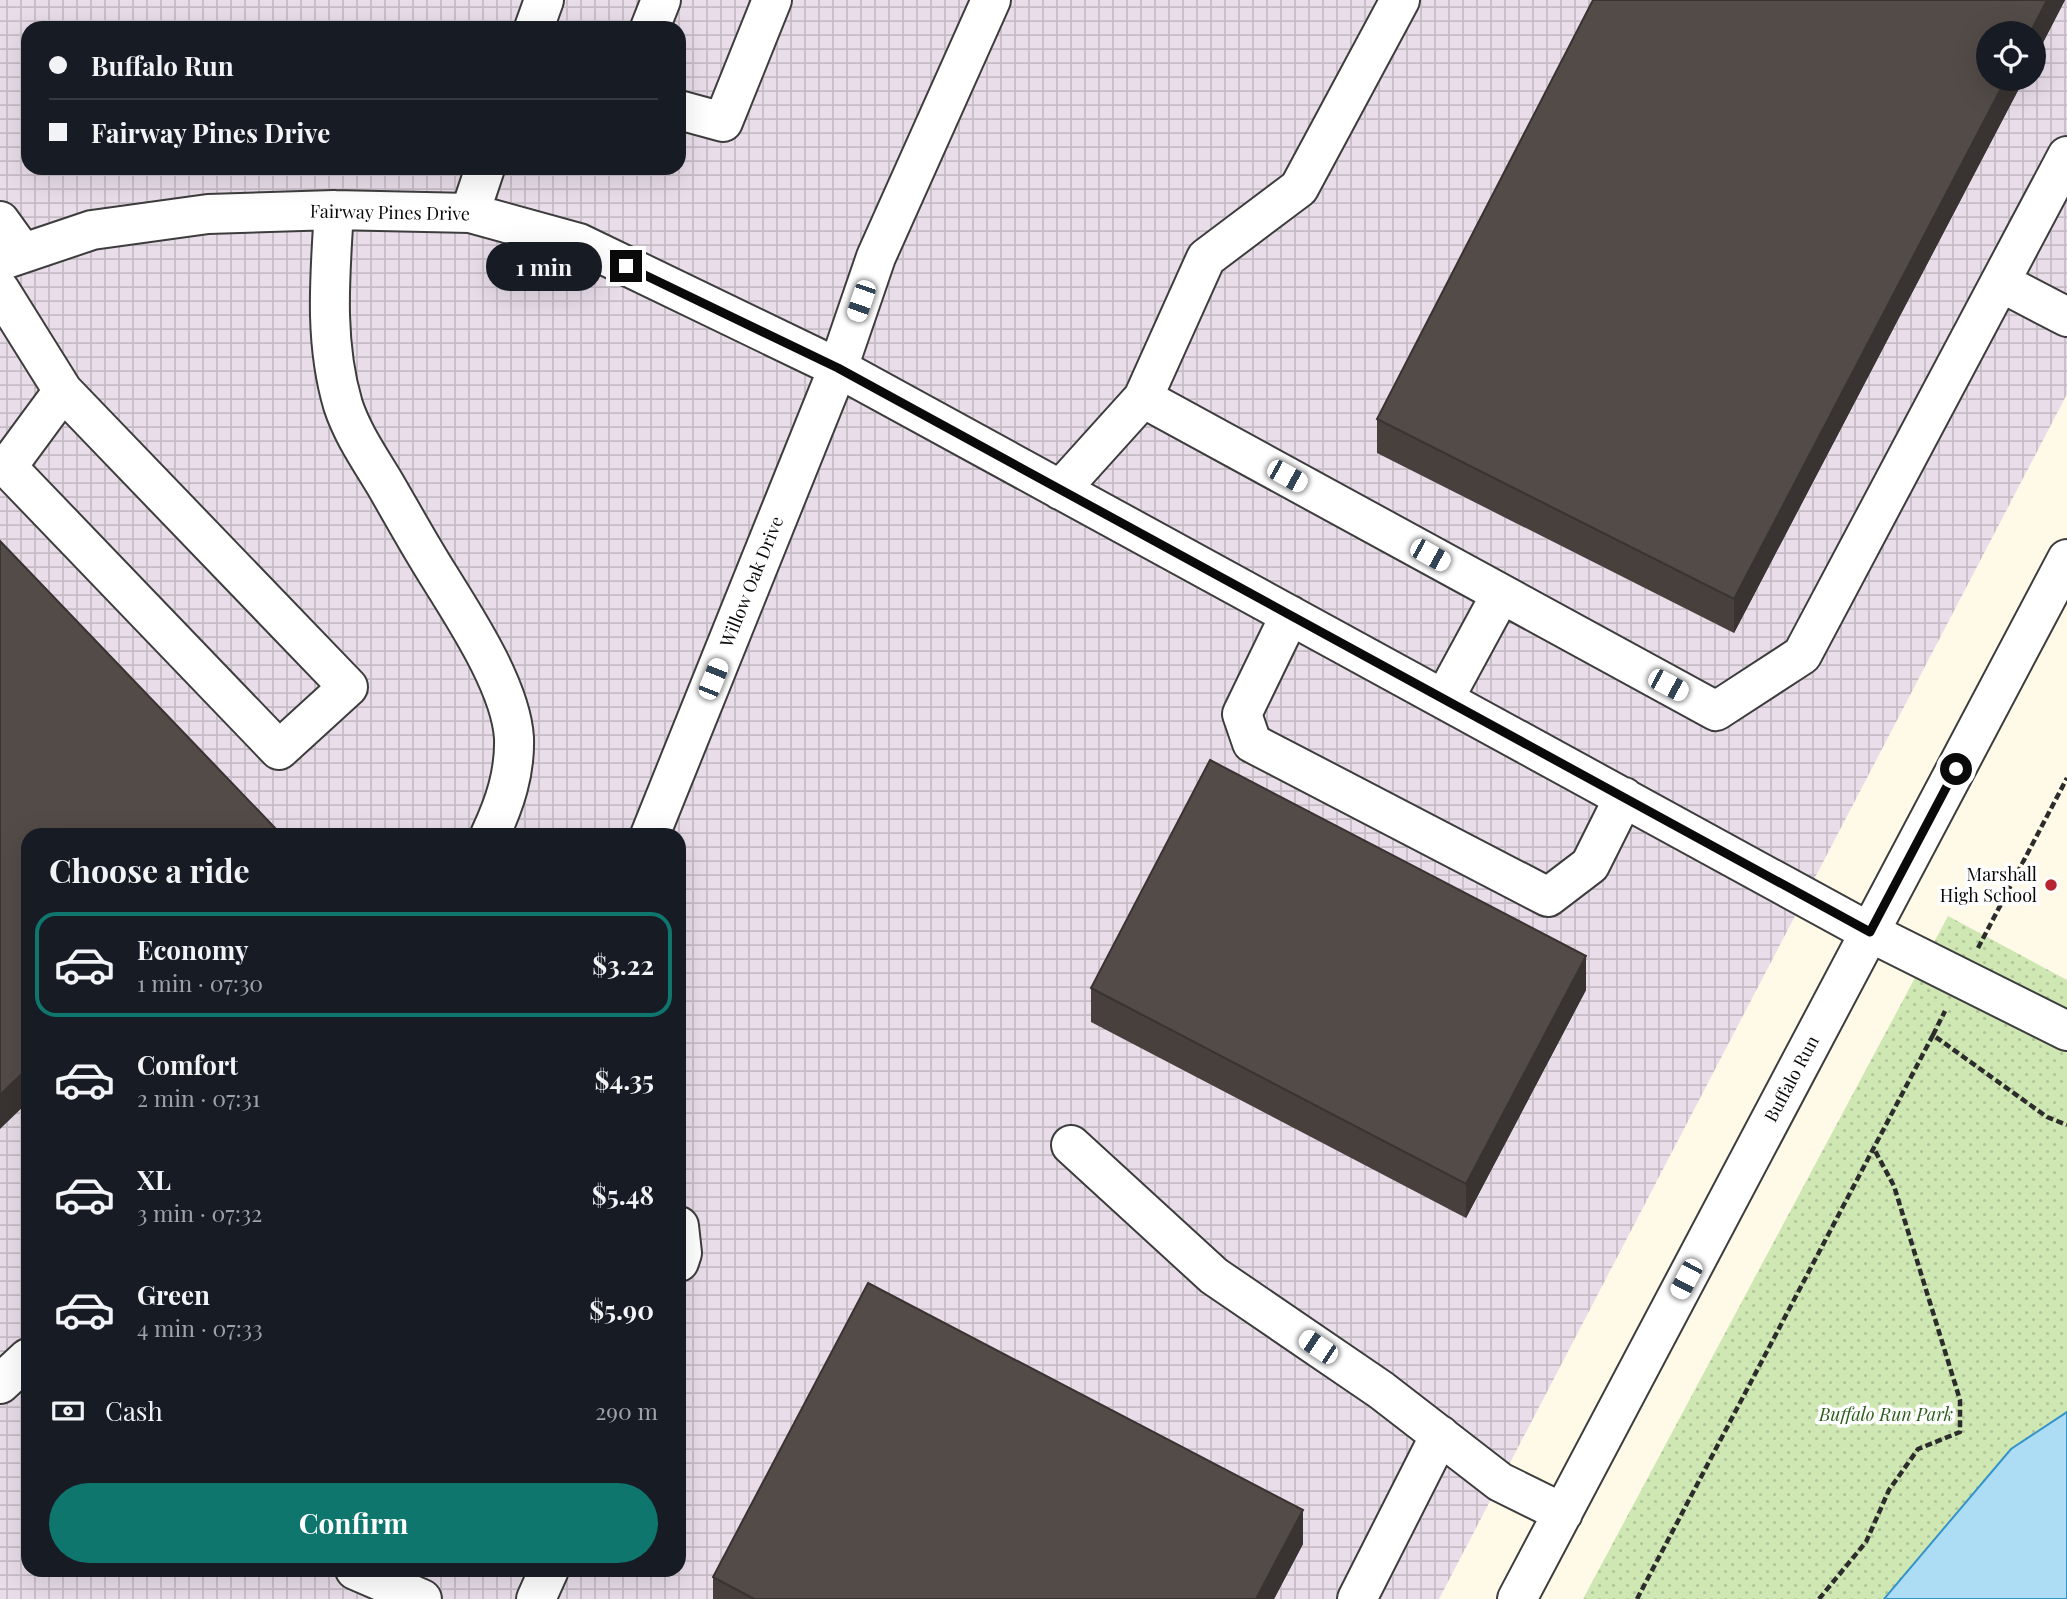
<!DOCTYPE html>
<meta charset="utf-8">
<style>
:root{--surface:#171b24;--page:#242831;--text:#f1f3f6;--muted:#9ea1a6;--line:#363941;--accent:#0f766e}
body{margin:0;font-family:"Playfair Display",serif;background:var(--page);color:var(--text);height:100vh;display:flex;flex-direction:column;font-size:26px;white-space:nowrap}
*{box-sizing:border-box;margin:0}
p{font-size:23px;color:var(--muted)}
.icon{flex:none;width:38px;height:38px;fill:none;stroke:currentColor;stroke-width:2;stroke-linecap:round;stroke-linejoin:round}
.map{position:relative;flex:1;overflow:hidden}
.side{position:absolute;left:21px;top:828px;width:665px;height:749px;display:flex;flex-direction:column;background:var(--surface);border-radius:21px;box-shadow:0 7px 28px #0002}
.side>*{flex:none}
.hud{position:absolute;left:21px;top:21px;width:665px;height:154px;border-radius:21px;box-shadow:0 7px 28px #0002;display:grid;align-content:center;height:154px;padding:0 28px;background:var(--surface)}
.controls{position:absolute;left:1976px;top:21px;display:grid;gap:14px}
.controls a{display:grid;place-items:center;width:70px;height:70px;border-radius:50%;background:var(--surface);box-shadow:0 7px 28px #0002;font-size:35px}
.end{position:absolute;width:32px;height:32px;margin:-16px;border:9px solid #0a0a0a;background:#fff;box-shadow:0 0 0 4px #fff}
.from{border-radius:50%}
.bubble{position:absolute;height:49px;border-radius:24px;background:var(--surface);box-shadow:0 7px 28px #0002;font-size:23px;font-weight:700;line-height:49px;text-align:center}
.car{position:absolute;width:21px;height:42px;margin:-21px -10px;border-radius:9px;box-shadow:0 0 5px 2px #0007;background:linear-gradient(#fff 24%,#345 0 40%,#fff 0 76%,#345 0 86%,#fff 0)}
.hud b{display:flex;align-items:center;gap:24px;height:66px;font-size:26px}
.hud b+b{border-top:2px solid var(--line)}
.hud i{width:18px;height:18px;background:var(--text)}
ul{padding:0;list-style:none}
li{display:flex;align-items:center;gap:21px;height:105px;margin:0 14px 10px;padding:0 14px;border:4px solid transparent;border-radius:21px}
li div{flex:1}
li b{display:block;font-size:26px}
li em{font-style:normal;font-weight:700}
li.selected{border-color:var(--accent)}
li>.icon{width:63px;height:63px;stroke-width:1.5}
h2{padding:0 28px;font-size:32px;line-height:84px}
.pay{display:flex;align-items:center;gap:18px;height:77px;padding:0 28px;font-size:26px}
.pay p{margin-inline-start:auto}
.cta{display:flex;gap:14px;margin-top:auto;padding:14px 28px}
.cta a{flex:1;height:80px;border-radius:42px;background:var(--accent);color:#fff;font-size:28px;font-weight:700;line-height:80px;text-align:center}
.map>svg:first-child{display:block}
.industrial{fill:url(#industrial-grid);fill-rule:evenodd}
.park{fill:url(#park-dots)}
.water{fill:#addcf5;stroke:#3593cb;stroke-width:2}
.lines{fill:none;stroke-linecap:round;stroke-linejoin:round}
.minor-casing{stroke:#3d3d3d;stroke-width:42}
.path{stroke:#2c2c2c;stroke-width:4.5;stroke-dasharray:7 3.5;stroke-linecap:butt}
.minor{stroke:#fff;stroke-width:38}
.wall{fill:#47403d}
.shaded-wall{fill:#393432}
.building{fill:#524b47;stroke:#393432;stroke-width:2}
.route{stroke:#0a0a0a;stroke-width:9}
.poi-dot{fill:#b72530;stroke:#fff;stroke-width:2.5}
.labels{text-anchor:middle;stroke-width:7;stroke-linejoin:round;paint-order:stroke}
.street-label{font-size:18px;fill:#0a0a0a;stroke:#fff}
.poi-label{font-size:18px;fill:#0a0a0a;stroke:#fff;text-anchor:end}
.park-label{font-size:18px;font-style:italic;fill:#2c5f1d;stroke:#fff}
</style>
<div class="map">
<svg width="2067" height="1599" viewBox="0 0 2067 1599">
<defs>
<pattern id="industrial-grid" width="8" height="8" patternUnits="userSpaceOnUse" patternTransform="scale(1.75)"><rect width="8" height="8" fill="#e8dde9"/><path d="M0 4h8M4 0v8" fill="none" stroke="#c6bcc6"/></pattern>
<pattern id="park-dots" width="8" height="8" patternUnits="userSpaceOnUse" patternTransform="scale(1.75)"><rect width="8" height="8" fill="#cfe7b3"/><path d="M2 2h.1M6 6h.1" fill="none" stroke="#b0c599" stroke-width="1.8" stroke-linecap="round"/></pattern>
</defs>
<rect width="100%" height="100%" fill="#fff9e7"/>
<path class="industrial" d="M0,0H2067V394L1439,1599H0ZM28,28H679V168H28ZM1988,33H2034V79H1988ZM28,835H679V1570H28Z"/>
<path class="park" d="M1948,916L2067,980V1599H1583Z"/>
<path class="water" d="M2067,1412V1599H1884L2011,1449Z"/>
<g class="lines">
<defs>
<path id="minor" d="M1400,0L1299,188L1206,258L1143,398L1716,711L1802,655L2067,156
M534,28L544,0
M650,28L661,0
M679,110L723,122L772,0
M334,210C330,276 324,341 343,405C352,433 370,459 385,484C403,515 420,546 439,576C465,618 511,687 514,738C515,773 505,803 490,835
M470,213L485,168
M0,221L23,253
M0,261L92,230L208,214L334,210L470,213L579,243L838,368L1869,932L2067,1031
M2000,282L2067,317
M0,290L63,391L348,687L279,750L7,467L63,391
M1060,490L1143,398
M1290,615L1242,714L1252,743L1548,897L1590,865L1624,797
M1444,699L1501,594
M650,835L838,368L876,257L991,0
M1071,1145L1214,1276L1381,1390L1500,1482L1563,1513
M679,1226L682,1253L679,1262
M0,1384L28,1358
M355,1570L422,1599
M536,1599L549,1570
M1357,1599L1440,1435
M1517,1599L2067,559"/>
</defs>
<use href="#minor" class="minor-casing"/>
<path class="path" d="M1978,948L2067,778
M1933,1035L1945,1011
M1637,1599L1933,1035L2047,1117L2067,1125
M1819,1599L1866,1542L1889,1490L1918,1449L1960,1432V1400L1894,1186L1873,1147"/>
<use href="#minor" class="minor"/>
</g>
<path class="wall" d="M1593,0H2065L2034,60V33L1988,79H2024L1734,633L1377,453V419Z
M1091,988L1586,990L1466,1218L1091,1022Z
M1303,1544L1274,1599H713V1577Z"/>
<path class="shaded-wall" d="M2047,0H2065L2034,60V33H2030Z
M2006,79H2024L1734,633V599Z
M1586,956V990L1466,1218V1184Z
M28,1068V1102L0,1129V1095Z
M1303,1510V1544L1274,1599H1256Z"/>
<path class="building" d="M1593,0H2047L2030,33H1988V79H2006L1734,599L1377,419Z
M0,541L277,830L272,835H28V1068L0,1095Z
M1210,760L1586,956L1466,1184L1091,988Z
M868,1283L1303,1510L1256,1599H754L713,1577Z"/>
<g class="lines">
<path class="route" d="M626,266L838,368L1870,932L1956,769"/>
</g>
<circle class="poi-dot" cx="2051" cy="885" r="7"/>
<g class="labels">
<g class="street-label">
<text transform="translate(390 213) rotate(1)" y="6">Fairway Pines Drive</text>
<text transform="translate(752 582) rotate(-68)" y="6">Willow Oak Drive</text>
<text transform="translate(1792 1079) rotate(-62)" y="6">Buffalo Run</text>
</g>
<g class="poi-label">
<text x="2037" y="881">Marshall<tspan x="2037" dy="21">High School</tspan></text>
</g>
<g class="park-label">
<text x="1886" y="1421">Buffalo Run Park</text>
</g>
</g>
</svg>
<div class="controls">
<a><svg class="icon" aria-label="locate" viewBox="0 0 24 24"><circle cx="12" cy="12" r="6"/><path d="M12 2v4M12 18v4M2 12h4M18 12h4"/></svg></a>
</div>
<i class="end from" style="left:1956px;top:769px"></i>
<i class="end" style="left:626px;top:266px"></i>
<div class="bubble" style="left:486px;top:242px;width:116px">1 min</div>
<i class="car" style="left:861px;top:301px;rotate:199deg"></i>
<i class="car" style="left:1287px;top:476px;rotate:119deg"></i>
<i class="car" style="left:1430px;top:555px;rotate:119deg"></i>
<i class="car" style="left:713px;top:679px;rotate:22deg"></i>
<i class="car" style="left:1668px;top:685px;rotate:118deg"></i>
<i class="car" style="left:1686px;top:1279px;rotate:208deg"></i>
<i class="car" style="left:1318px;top:1347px;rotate:304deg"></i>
<div class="hud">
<b><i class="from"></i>Buffalo Run</b>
<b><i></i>Fairway Pines Drive</b>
</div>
<section class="side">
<h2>Choose a ride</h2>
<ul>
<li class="selected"><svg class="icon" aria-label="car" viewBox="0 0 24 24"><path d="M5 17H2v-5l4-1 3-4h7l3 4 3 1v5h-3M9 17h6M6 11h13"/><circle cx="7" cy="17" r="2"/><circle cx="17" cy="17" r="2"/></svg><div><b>Economy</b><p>1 min · 07:30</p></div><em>$3.22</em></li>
<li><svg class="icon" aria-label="car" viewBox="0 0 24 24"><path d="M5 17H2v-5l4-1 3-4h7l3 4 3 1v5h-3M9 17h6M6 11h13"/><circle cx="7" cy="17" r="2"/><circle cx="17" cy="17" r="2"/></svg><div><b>Comfort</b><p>2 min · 07:31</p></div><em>$4.35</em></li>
<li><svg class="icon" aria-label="car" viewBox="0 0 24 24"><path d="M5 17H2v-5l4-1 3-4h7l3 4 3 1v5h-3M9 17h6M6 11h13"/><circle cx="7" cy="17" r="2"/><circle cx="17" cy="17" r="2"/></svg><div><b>XL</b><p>3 min · 07:32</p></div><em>$5.48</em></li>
<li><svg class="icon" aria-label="car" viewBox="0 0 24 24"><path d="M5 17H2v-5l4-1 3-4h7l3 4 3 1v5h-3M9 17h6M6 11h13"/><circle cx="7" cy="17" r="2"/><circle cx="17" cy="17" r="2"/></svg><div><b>Green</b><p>4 min · 07:33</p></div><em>$5.90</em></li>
</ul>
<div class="pay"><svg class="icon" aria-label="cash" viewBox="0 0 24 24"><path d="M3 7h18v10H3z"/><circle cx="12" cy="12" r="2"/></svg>Cash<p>290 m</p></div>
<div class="cta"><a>Confirm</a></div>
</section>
</div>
